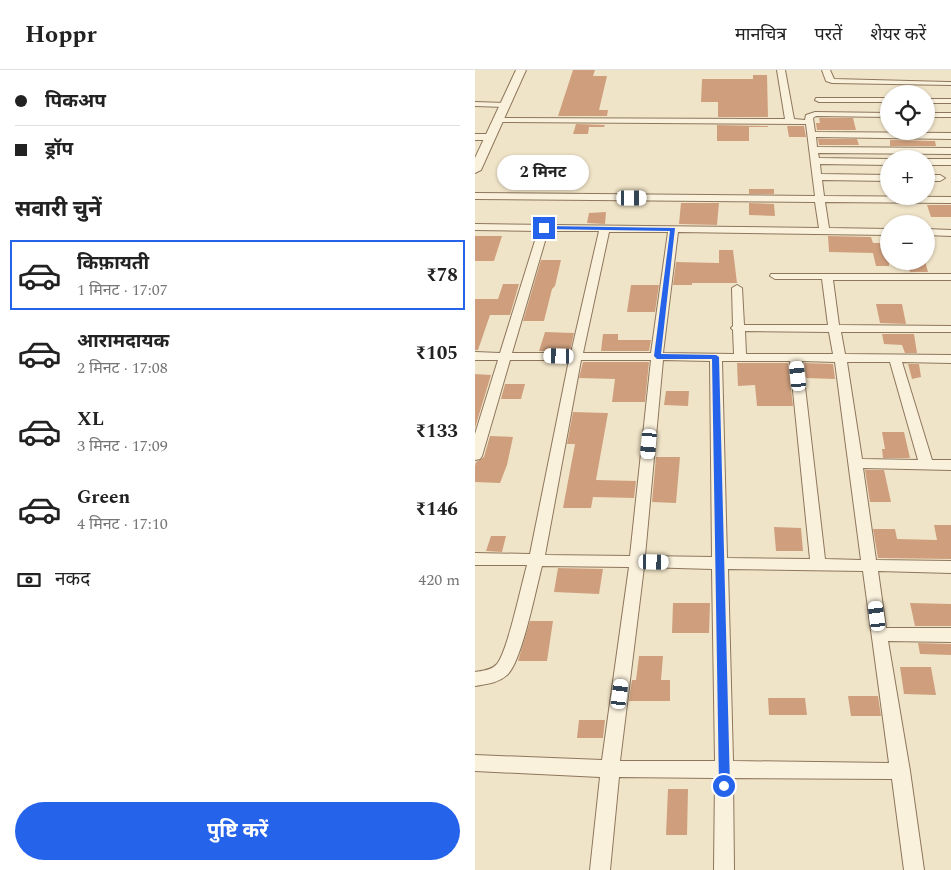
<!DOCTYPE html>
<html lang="hi">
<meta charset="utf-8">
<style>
:root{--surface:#fff;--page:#f6f6f6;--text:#222;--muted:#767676;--line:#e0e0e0;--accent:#2563eb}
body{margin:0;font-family:Spectral,"Noto Sans Devanagari",serif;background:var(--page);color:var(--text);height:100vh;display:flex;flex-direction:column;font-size:19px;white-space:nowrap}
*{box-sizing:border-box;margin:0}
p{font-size:16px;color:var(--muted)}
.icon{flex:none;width:28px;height:28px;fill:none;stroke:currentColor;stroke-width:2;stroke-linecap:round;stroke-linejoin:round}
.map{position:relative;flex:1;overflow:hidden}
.sheet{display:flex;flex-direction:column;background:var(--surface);width:475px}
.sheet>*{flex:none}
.guide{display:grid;align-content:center;height:110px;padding:0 15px;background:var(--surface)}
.tools{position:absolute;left:405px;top:15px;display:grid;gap:10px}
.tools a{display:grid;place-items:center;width:55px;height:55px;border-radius:50%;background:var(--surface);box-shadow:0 1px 4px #0004;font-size:25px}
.end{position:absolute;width:22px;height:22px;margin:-11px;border:6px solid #2563eb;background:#fff;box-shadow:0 0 0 2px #fff}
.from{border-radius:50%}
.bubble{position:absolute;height:35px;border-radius:18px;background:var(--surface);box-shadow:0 1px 4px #0004;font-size:16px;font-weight:700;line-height:35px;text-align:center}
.car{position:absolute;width:15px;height:30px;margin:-15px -8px;border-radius:6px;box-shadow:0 0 4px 1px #0007;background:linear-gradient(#fff 24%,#345 0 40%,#fff 0 76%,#345 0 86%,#fff 0)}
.guide b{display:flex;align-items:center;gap:18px;height:48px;font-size:19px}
.guide b+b{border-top:1px solid var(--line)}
.guide i{width:12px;height:12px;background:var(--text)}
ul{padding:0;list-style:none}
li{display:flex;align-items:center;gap:15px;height:70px;margin:0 10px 8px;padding:0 5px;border:2px solid transparent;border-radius:0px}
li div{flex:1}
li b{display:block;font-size:19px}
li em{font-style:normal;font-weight:700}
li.on{border-color:var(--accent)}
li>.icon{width:45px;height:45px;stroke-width:1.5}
h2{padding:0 15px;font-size:22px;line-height:60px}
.pay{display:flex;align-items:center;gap:12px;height:55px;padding:0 15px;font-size:19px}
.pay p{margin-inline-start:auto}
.cta{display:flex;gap:10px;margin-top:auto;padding:10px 15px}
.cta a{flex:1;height:58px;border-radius:30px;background:var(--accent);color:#fff;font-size:20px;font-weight:700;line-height:58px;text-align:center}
header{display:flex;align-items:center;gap:30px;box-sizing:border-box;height:70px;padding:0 25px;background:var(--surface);border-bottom:1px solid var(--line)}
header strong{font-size:24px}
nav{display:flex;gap:28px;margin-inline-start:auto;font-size:18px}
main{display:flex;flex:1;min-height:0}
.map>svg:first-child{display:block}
.building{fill:#cf9f7d}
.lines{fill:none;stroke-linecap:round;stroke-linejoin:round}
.minor-casing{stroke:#8d765c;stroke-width:2}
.tertiary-casing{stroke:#8d765c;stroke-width:2}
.minor{fill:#faf1dc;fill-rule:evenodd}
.tertiary{fill:#faf1dc;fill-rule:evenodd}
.route{fill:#2563eb}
</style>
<header>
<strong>Hoppr</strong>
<nav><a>मानचित्र</a><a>परतें</a><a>शेयर करें</a></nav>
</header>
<main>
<section class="sheet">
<div class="guide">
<b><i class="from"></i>पिकअप</b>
<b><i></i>ड्रॉप</b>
</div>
<h2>सवारी चुनें</h2>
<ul>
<li class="on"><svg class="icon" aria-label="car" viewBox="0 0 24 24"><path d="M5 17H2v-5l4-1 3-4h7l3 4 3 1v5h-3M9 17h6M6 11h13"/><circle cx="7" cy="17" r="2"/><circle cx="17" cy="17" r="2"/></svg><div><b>किफ़ायती</b><p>1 मिनट · 17:07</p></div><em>₹78</em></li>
<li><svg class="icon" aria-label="car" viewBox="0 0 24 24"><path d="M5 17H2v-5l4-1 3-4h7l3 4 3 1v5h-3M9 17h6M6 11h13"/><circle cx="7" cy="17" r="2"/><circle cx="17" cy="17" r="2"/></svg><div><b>आरामदायक</b><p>2 मिनट · 17:08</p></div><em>₹105</em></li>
<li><svg class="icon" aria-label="car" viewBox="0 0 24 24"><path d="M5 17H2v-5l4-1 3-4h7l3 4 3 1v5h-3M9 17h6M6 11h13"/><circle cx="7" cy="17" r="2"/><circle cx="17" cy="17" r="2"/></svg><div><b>XL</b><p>3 मिनट · 17:09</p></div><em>₹133</em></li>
<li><svg class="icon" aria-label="car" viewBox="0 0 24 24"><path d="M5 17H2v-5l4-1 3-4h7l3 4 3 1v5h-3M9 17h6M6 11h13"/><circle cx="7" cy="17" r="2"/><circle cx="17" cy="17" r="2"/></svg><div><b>Green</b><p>4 मिनट · 17:10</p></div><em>₹146</em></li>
</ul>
<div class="pay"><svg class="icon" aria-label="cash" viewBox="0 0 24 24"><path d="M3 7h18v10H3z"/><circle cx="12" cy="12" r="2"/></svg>नकद<p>420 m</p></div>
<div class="cta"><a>पुष्टि करें</a></div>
</section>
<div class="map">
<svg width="476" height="800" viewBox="0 0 476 800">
<rect width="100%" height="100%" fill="#f0e4c8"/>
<path class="building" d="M98,0H120L118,6H132L124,40H133L132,46H83Z
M278,5H292L293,47H243V32H226L227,9H278Z
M344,48H378L381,60H342L341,53H345Z
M101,54L130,55L129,57H114L113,64H98Z
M242,55L293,56V57H274V71H242Z
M312,56H329L331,67H314Z
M343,69H382L384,75H344Z
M415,70L460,71L461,76H415Z
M274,119H299V124H274Z
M206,133H244L242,155L204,154Z
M274,133L299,134L300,146L274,145Z
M452,135H476V147H456Z
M131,142L130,154L112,153L114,143Z
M0,166H27L19,191H0Z
M353,166L396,167L398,173H414V196H401L398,183L354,182Z
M244,180H258L262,213H217V215H198L201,192L244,193Z
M66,190H86L80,216L77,219L69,251H48Z
M432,191H450L453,202H435Z
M28,214H44L35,245H15L3,280H0V229H23Z
M156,215H184L180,242H152Z
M401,234H427L431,254L405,253Z
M70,262L99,263L95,281H64Z
M128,264H143V270H176L174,281H126Z
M407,264H439L442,283H430L427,275L409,274Z
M108,292H174L170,332H137L140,309L104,308Z
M262,293H313L318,336H282L280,315L263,316Z
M329,293L358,294L360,309L331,308Z
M433,294H444L446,307L437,309Z
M0,304L16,305L0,358Z
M30,314H50L46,329H26Z
M191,321H214L213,336L189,335Z
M98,342L133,343L121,410L161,411L159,428L118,427L116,438H88L100,374H92Z
M407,362H429L435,388H408L407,379H410Z
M15,366L38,367L32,395L25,413L0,412V396L1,392L9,387Z
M181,387H205L201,433L177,432Z
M390,400H409L416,432H395Z
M459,455H476V489L403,488L398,459H420L422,469L462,470Z
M299,457L326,458L328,481H301Z
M16,466H31L27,482L11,481Z
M83,498L128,499L124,524L79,522Z
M198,533H235L234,563H197Z
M435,533L476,534V556H440Z
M55,551H78L72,591H43Z
M443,573L476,574V585L445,584Z
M164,586H188L186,610H195V631H154L157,610H161Z
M425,597H456L461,625L429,624Z
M373,626H403L406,646H376Z
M293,628H330L332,645H294Z
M104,650H130L128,668H102Z
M193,719H213L212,765H191Z"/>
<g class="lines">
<defs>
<path id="minor" d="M302,0H310L319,49L330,50L331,45L340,42L414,43V47L341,46L338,48L340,62L476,63V69L341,67L342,77L476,78V84L343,83L344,88L414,89V95L345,94L346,104L414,105V111L347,110L349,126L476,127V133L350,132L354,158L414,159V165L203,162L188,283L259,284L258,260L256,258L258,256L257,218L262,215L267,218L269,255H353L347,209H300L295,206L296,204H476V210H358L364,255L476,256V262H366L370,284L476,285V293L427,292L457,390H476V400L388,398L401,490L476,491V503L403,501L411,558H476V572L413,571L435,701L449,800H429L417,709L258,708L259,800H239L240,708L144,707L135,800H115L125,707L0,701V685L127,690L154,497L67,496C61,518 47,592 32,605C23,613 12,614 0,616V602C7,601 17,600 22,594C33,580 46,516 52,495H0V483L55,484L94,290H35L7,386L5,389L0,390V364L23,290H0V282L25,283L63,161L0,160V154L344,158L340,132L0,129V123L340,126L331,54L23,52L19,50L23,48L310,49ZM73,161H124L96,283H37ZM134,162H193L176,283H108ZM270,261L354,262L358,284H271ZM106,290H176L155,486L70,485ZM188,290L235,291L237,487L170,486ZM247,291H315L335,489L252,488ZM327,291L360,292L386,490L350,489ZM372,292H415L443,390L387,389ZM169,497L237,499L240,691H145ZM253,499L388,501L414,693L258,691Z
M347,0H355L359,9L473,12H476V15L357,13L351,11Z
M341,28H414V32H344L340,30Z
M451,29H476V33H451Z
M0,32L30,33L34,35L30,37L0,36Z
M451,43H476V47H451Z
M0,64H15L19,67L15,70H0Z
M451,89H476V95H451Z
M451,105H465L470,108L465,111H451Z
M451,159L476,160V166L451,165Z"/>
<path id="tertiary" d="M41,0H51L6,100L0,103V88Z"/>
</defs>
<use href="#minor" class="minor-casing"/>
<use href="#tertiary" class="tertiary-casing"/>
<use href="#minor" class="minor"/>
<use href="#tertiary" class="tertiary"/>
</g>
<path class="route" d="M69,156L200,158L186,284L241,285L244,287L255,716L253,719L249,721L245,719L244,716L237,289H182L179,286L195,161L67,159Z"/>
</svg>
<div class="tools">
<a><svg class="icon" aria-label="locate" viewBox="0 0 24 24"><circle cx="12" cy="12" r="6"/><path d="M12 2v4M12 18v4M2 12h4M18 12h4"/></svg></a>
<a>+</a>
<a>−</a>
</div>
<i class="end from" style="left:249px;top:716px"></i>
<i class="end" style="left:69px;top:158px"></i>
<div class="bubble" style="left:22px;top:85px;width:92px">2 मिनट</div>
<i class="car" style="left:157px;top:128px;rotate:90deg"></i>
<i class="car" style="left:84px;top:286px;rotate:271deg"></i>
<i class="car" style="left:323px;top:306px;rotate:354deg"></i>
<i class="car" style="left:174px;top:374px;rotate:185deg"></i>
<i class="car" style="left:179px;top:492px;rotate:91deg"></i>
<i class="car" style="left:402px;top:546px;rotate:353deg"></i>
<i class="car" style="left:145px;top:624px;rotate:7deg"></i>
</div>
</main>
